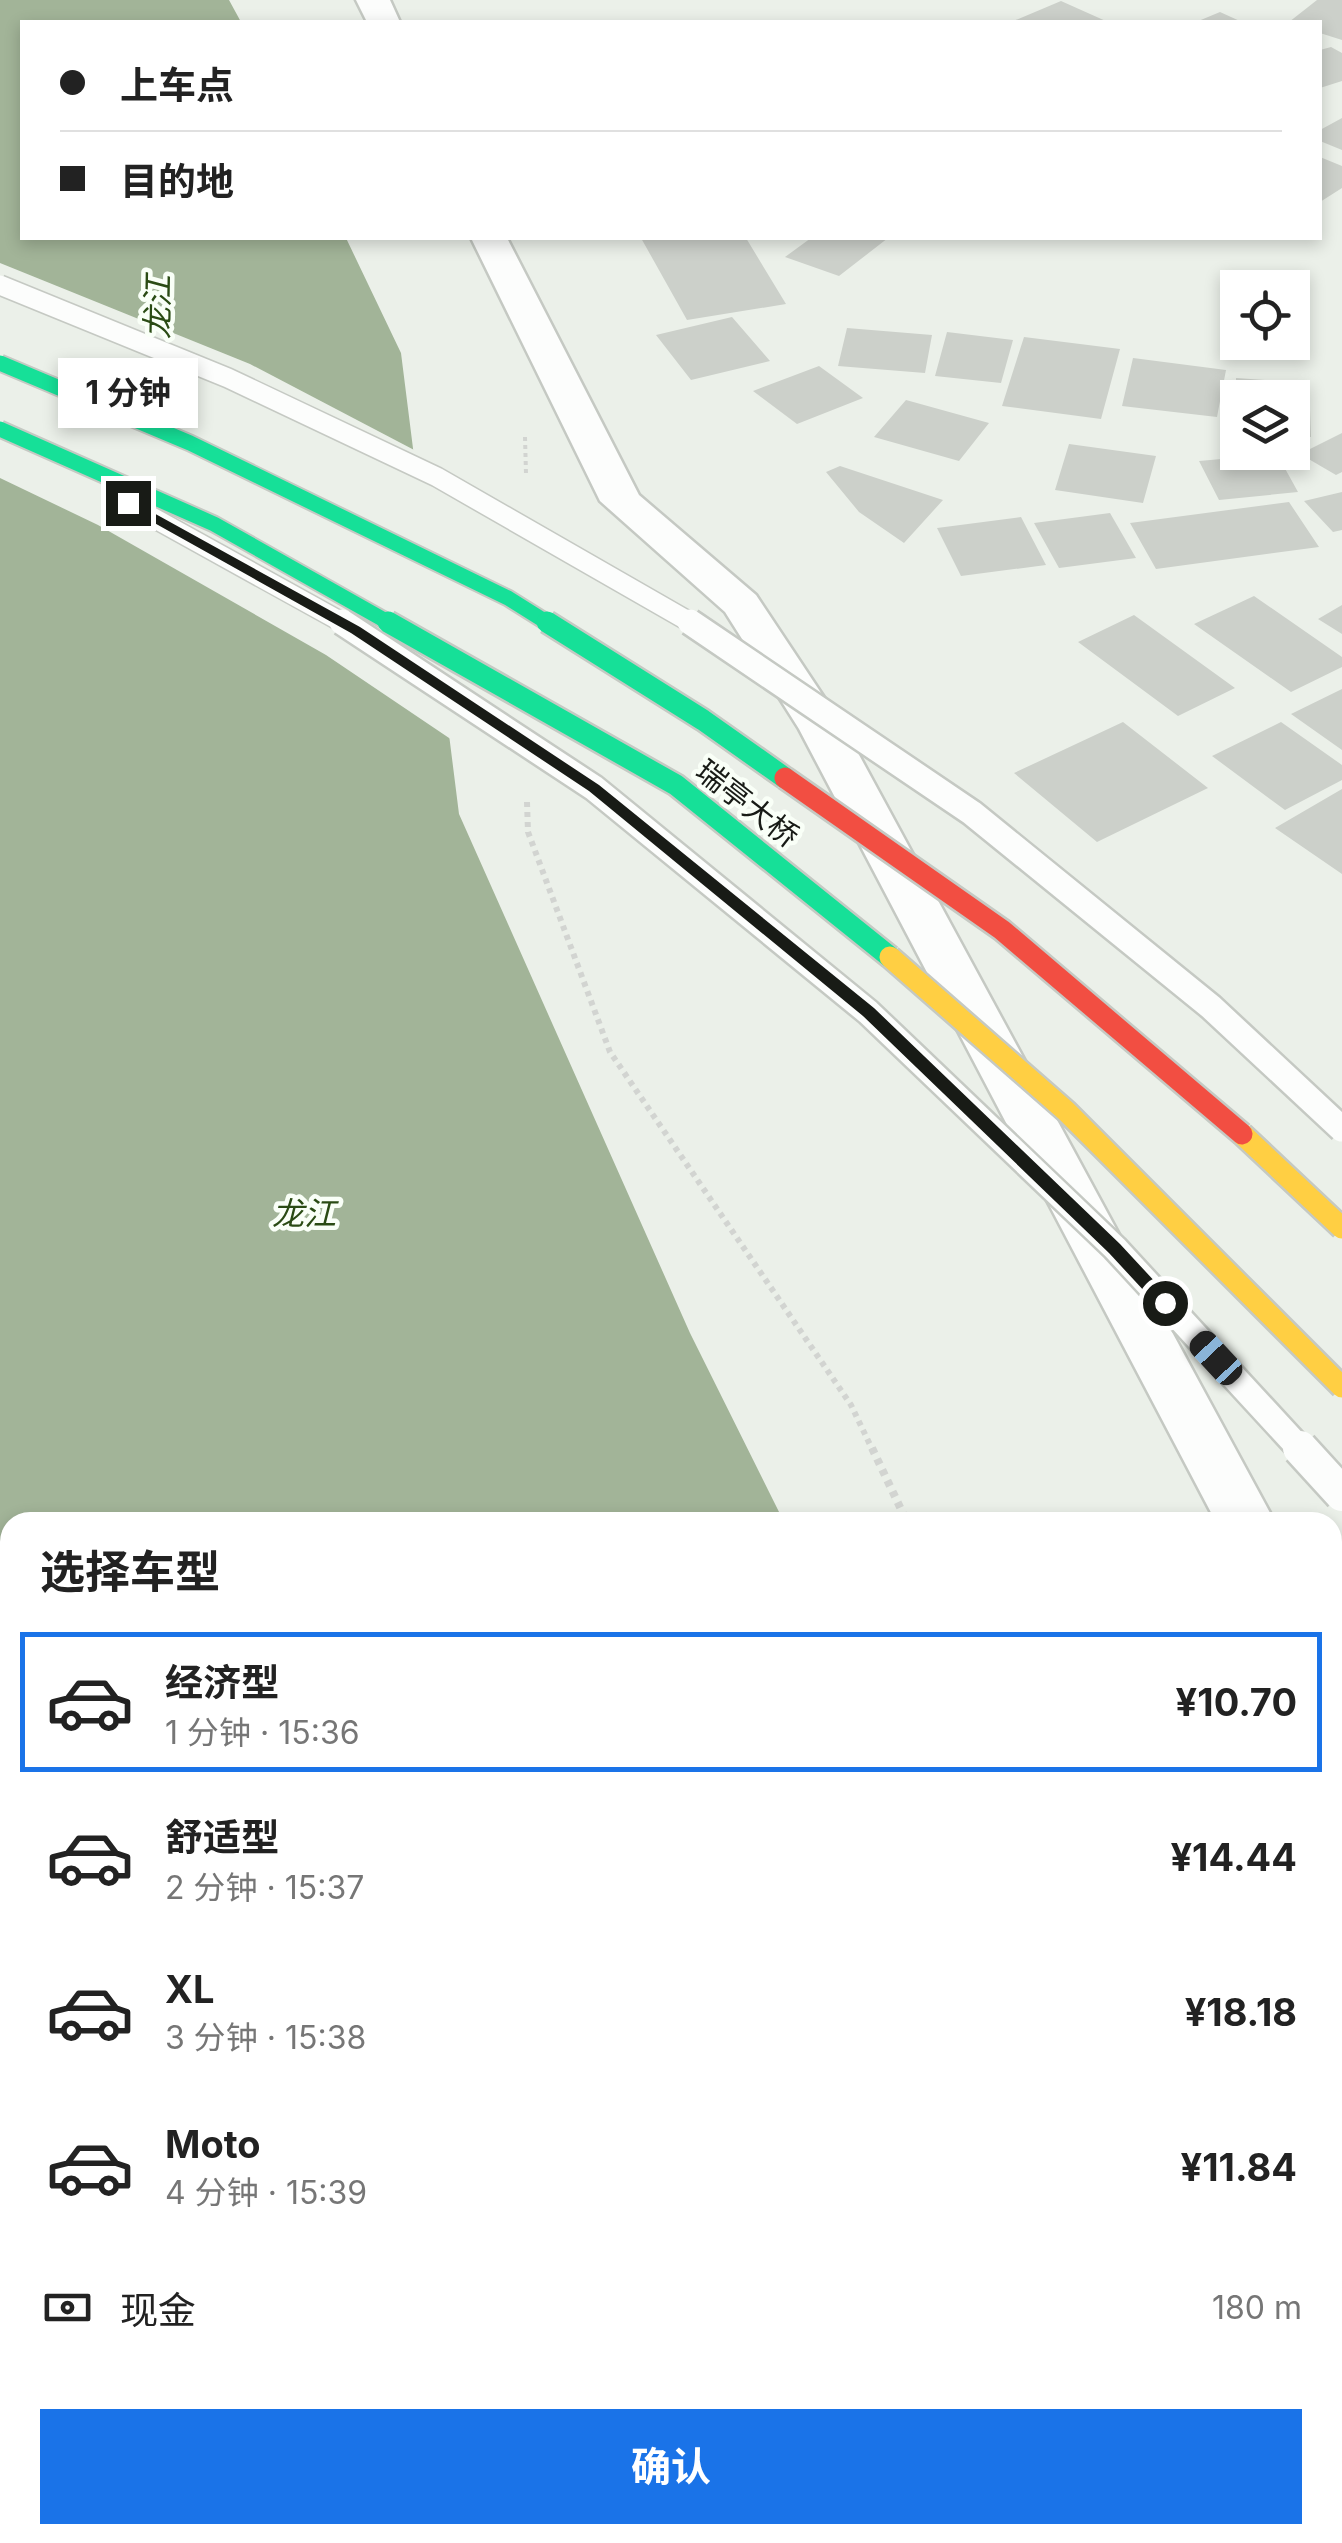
<!DOCTYPE html>
<html lang="zh">
<meta charset="utf-8">
<style>
:root{--surface:#fff;--page:#f2f2f2;--text:#222;--muted:#767676;--line:#e0e0e0;--accent:#1a73e8}
body{margin:0;font-family:Inter,"Noto Sans SC",sans-serif;background:var(--page);color:var(--text);height:100vh;display:flex;flex-direction:column;font-size:38px;white-space:nowrap}
*{box-sizing:border-box;margin:0}
p{font-size:32px;color:var(--muted)}
.icon{flex:none;width:55px;height:55px;fill:none;stroke:currentColor;stroke-width:2;stroke-linecap:round;stroke-linejoin:round}
.map{position:relative;flex:1;overflow:hidden}
.sheet{position:absolute;left:0px;top:1512px;width:1342px;height:1032px;display:flex;flex-direction:column;background:var(--surface);border-radius:30px 30px 0 0;box-shadow:0 5px 15px #0003}
.sheet>*{flex:none}
.top-card{position:absolute;left:20px;top:20px;width:1302px;height:220px;border-radius:0px;box-shadow:0 5px 15px #0003;display:grid;align-content:center;height:220px;padding:0 40px;background:var(--surface)}
.controls{position:absolute;left:1220px;top:270px;display:grid;gap:20px}
.controls a{display:grid;place-items:center;width:90px;height:90px;border-radius:0px;background:var(--surface);box-shadow:0 5px 15px #0003;font-size:50px}
.end{position:absolute;width:45px;height:45px;margin:-22px;border:12px solid #181b16;background:#fff;box-shadow:0 0 0 5px #fff}
.from{border-radius:50%}
.bubble{position:absolute;height:70px;border-radius:0px;background:var(--surface);box-shadow:0 5px 15px #0003;font-size:32px;font-weight:700;line-height:70px;text-align:center}
.car{position:absolute;width:30px;height:60px;margin:-30px -15px;border-radius:12px;box-shadow:0 0 8px 2px #0007;background:linear-gradient(#222 24%,#8ab4d8 0 40%,#222 0 76%,#8ab4d8 0 86%,#222 0)}
.top-card b{display:flex;align-items:center;gap:35px;height:95px;font-size:38px}
.top-card b+b{border-top:2px solid var(--line)}
.top-card i{width:25px;height:25px;background:var(--text)}
ul{padding:0;list-style:none}
li{display:flex;align-items:center;gap:30px;height:140px;margin:0 20px 15px;padding:0 20px;border:5px solid transparent;border-radius:0px}
li div{flex:1}
li b{display:block;font-size:38px}
li em{font-style:normal;font-weight:700}
li.on{border-color:var(--accent)}
li>.icon{width:90px;height:90px;stroke-width:1.5}
h2{padding:0 40px;font-size:45px;line-height:120px}
.pay{display:flex;align-items:center;gap:25px;height:110px;padding:0 40px;font-size:38px}
.pay p{margin-inline-start:auto}
.button{display:flex;gap:20px;margin-top:auto;padding:20px 40px}
.button a{flex:1;height:115px;border-radius:0px;background:var(--accent);color:#fff;font-size:40px;font-weight:700;line-height:115px;text-align:center}
.map>svg:first-child{display:block}
.water{fill:#a2b498}
.pier{fill:#ebf0e9}
.building{fill:#ccd0ca}
.lines{fill:none;stroke-linecap:round;stroke-linejoin:round}
.street-casing{stroke:#c5c9c3;stroke-width:5}
.path-far2{stroke:#d2d4d1;stroke-width:4;stroke-dasharray:4 4;stroke-linecap:butt}
.path-far1{stroke:#d2d4d1;stroke-width:6;stroke-dasharray:5 5;stroke-linecap:butt}
.path{stroke:#d2d4d1;stroke-width:8;stroke-dasharray:6 6;stroke-linecap:butt}
.street{fill:#fcfdfc;fill-rule:evenodd}
.lane-bridge-far2-casing{stroke:#c5c9c3;stroke-width:22;stroke-linecap:butt}
.lane-bridge-far1-casing{stroke:#c5c9c3;stroke-width:30;stroke-linecap:butt}
.lane-bridge-casing{stroke:#c5c9c3;stroke-width:39;stroke-linecap:butt}
.fast-bridge-far1-casing{stroke:#c5c9c3;stroke-width:19;stroke-linecap:butt}
.fast-bridge-casing{stroke:#c5c9c3;stroke-width:26;stroke-linecap:butt}
.slow-bridge-casing{stroke:#c5c9c3;stroke-width:26;stroke-linecap:butt}
.jam-bridge-casing{stroke:#c5c9c3;stroke-width:26;stroke-linecap:butt}
.lane-bridge-far2{stroke:#fcfdfc;stroke-width:19}
.lane-bridge-far1{stroke:#fcfdfc;stroke-width:25}
.lane-bridge{stroke:#fcfdfc;stroke-width:34}
.fast-bridge-far1{stroke:#16e098;stroke-width:15}
.fast-bridge{stroke:#16e098;stroke-width:21}
.slow-bridge{stroke:#ffcf43;stroke-width:21}
.jam-bridge{stroke:#f24e42;stroke-width:21}
.route{fill:#181b16}
.labels{text-anchor:middle;stroke-width:9;stroke-linejoin:round;paint-order:stroke}
.street-label{font-size:30px;fill:#181b16;stroke:#f9fff7}
.water-label{font-size:32px;font-style:italic;fill:#2a4b14;stroke:#f9fff7}
</style>
<div class="map">
<svg width="1342" height="2543" viewBox="0 0 1342 2543">
<rect width="100%" height="100%" fill="#ebf0e9"/>
<path class="water" d="M0,0H229L241,22H22V238H346L401,353L459,814L690,1333L784,1522H10V2535H1304L1309,2543H0Z"/>
<path class="pier" d="M0,263L250,364L418,452L455,742L326,655L98,525L0,478Z"/>
<path class="building" d="M1317,0H1342V40L1320,33V22H1289Z
M1061,1L1108,22H1011Z
M1220,12L1242,22H1196Z
M1331,47L1342,53V81L1320,88V50Z
M1342,118V150L1320,141V130Z
M1320,157L1342,166V188L1320,202Z
M641,238H746L786,304L687,320Z
M811,238H888L839,276L785,257Z
M732,317L770,361L691,380L656,335Z
M847,328L932,335L925,373L838,366Z
M947,332L1013,340L1001,383L935,376Z
M1024,337L1120,349L1101,419L1002,406Z
M1133,358L1226,370L1217,417L1122,406Z
M819,366L863,398L797,424L753,391Z
M1236,378L1309,383L1311,437L1292,435V398H1236Z
M906,400L989,423L959,461L874,437Z
M1342,433V472L1336,475L1300,454Z
M1069,444L1156,456L1143,503L1055,490Z
M1277,454L1298,492L1219,500L1199,461Z
M840,466L943,500L904,543L859,512L826,472Z
M1342,492V530L1333,532L1304,501Z
M1289,502L1319,547L1156,569L1130,523Z
M1110,513L1136,558L1059,568L1034,523Z
M1021,517L1046,565L961,576L937,528Z
M1254,596L1342,657V667L1291,692L1194,624Z
M1342,605V634L1318,619Z
M1134,615L1235,688L1178,716L1078,642Z
M1342,689V750L1291,714Z
M1123,722L1208,788L1097,842L1014,773Z
M1281,722L1342,765V780L1285,810L1212,756Z
M1342,789V874L1275,828Z"/>
<g class="lines">
<defs>
<path id="street" d="M356,0H390L400,22H367Z
M471,238H507L639,495L756,595L845,729L1275,1522H1216L799,729L725,612L600,501Z
M1332,1658L1342,1661V1729L1332,1725Z"/>
</defs>
<use href="#street" class="street-casing"/>
<path class="path-far2" d="M525,437L526,474"/>
<path class="path-far1" d="M527,802L528,832L610,1052L851,1405L873,1451"/>
<path class="path" d="M872,1448L907,1522
M1332,2376L1342,2394"/>
<use href="#street" class="street"/>
<defs>
<path id="lane-bridge-far2" d="M0,285L228,378L437,477L695,625
M123,501L347,625"/>
<path id="lane-bridge-far1" d="M342,622L594,788L868,1012L1115,1248L1302,1451
M690,622L972,813L1211,1007L1342,1129"/>
<path id="lane-bridge" d="M1300,1448L1342,1494"/>
<path id="fast-bridge-far1" d="M0,363L190,443L508,598L551,625
M0,429L214,524L393,625"/>
<path id="fast-bridge" d="M388,622L676,785L890,957
M547,622L703,720L785,778"/>
<path id="slow-bridge" d="M890,957L1066,1111L1342,1387
M1242,1134L1342,1228"/>
<path id="jam-bridge" d="M785,778L1002,930L1242,1134"/>
</defs>
<use href="#lane-bridge-far2" class="lane-bridge-far2-casing"/>
<use href="#lane-bridge-far1" class="lane-bridge-far1-casing"/>
<use href="#lane-bridge" class="lane-bridge-casing"/>
<use href="#fast-bridge-far1" class="fast-bridge-far1-casing"/>
<use href="#fast-bridge" class="fast-bridge-casing"/>
<use href="#slow-bridge" class="slow-bridge-casing"/>
<use href="#jam-bridge" class="jam-bridge-casing"/>
<use href="#lane-bridge-far2" class="lane-bridge-far2"/>
<use href="#lane-bridge-far1" class="lane-bridge-far1"/>
<use href="#lane-bridge" class="lane-bridge"/>
<use href="#fast-bridge-far1" class="fast-bridge-far1"/>
<use href="#fast-bridge" class="fast-bridge"/>
<use href="#slow-bridge" class="slow-bridge"/>
<use href="#jam-bridge" class="jam-bridge"/>
</g>
<path class="route" d="M124,501H132L360,627L599,785L874,1008L1120,1244L1171,1299V1307H1159L1109,1253L863,1016L589,791L351,633L124,506Z"/>
<g class="labels">
<g class="street-label">
<text transform="translate(747 804) rotate(38)" y="10">瑞亭大桥</text>
</g>
<g class="water-label">
<text transform="translate(158 307) rotate(-89)" y="11">龙江</text>
<text x="304" y="1225">龙江</text>
</g>
</g>
</svg>
<div class="controls">
<a><svg class="icon" aria-label="locate" viewBox="0 0 24 24"><circle cx="12" cy="12" r="6"/><path d="M12 2v4M12 18v4M2 12h4M18 12h4"/></svg></a>
<a><svg class="icon" aria-label="layers" viewBox="0 0 24 24"><path d="M12 4l9 5-9 5-9-5zM3 14l9 5 9-5"/></svg></a>
</div>
<i class="end from" style="left:1165px;top:1303px"></i>
<i class="end" style="left:128px;top:503px"></i>
<div class="bubble" style="left:58px;top:358px;width:140px">1 分钟</div>
<i class="car" style="left:1216px;top:1358px;rotate:317deg"></i>
<div class="top-card">
<b><i class="from"></i>上车点</b>
<b><i></i>目的地</b>
</div>
<section class="sheet">
<h2>选择车型</h2>
<ul>
<li class="on"><svg class="icon" aria-label="car" viewBox="0 0 24 24"><path d="M5 17H2v-5l4-1 3-4h7l3 4 3 1v5h-3M9 17h6M6 11h13"/><circle cx="7" cy="17" r="2"/><circle cx="17" cy="17" r="2"/></svg><div><b>经济型</b><p>1 分钟 · 15:36</p></div><em>¥10.70</em></li>
<li><svg class="icon" aria-label="car" viewBox="0 0 24 24"><path d="M5 17H2v-5l4-1 3-4h7l3 4 3 1v5h-3M9 17h6M6 11h13"/><circle cx="7" cy="17" r="2"/><circle cx="17" cy="17" r="2"/></svg><div><b>舒适型</b><p>2 分钟 · 15:37</p></div><em>¥14.44</em></li>
<li><svg class="icon" aria-label="car" viewBox="0 0 24 24"><path d="M5 17H2v-5l4-1 3-4h7l3 4 3 1v5h-3M9 17h6M6 11h13"/><circle cx="7" cy="17" r="2"/><circle cx="17" cy="17" r="2"/></svg><div><b>XL</b><p>3 分钟 · 15:38</p></div><em>¥18.18</em></li>
<li><svg class="icon" aria-label="car" viewBox="0 0 24 24"><path d="M5 17H2v-5l4-1 3-4h7l3 4 3 1v5h-3M9 17h6M6 11h13"/><circle cx="7" cy="17" r="2"/><circle cx="17" cy="17" r="2"/></svg><div><b>Moto</b><p>4 分钟 · 15:39</p></div><em>¥11.84</em></li>
</ul>
<div class="pay"><svg class="icon" aria-label="cash" viewBox="0 0 24 24"><path d="M3 7h18v10H3z"/><circle cx="12" cy="12" r="2"/></svg>现金<p>180 m</p></div>
<div class="button"><a>确认</a></div>
</section>
</div>
